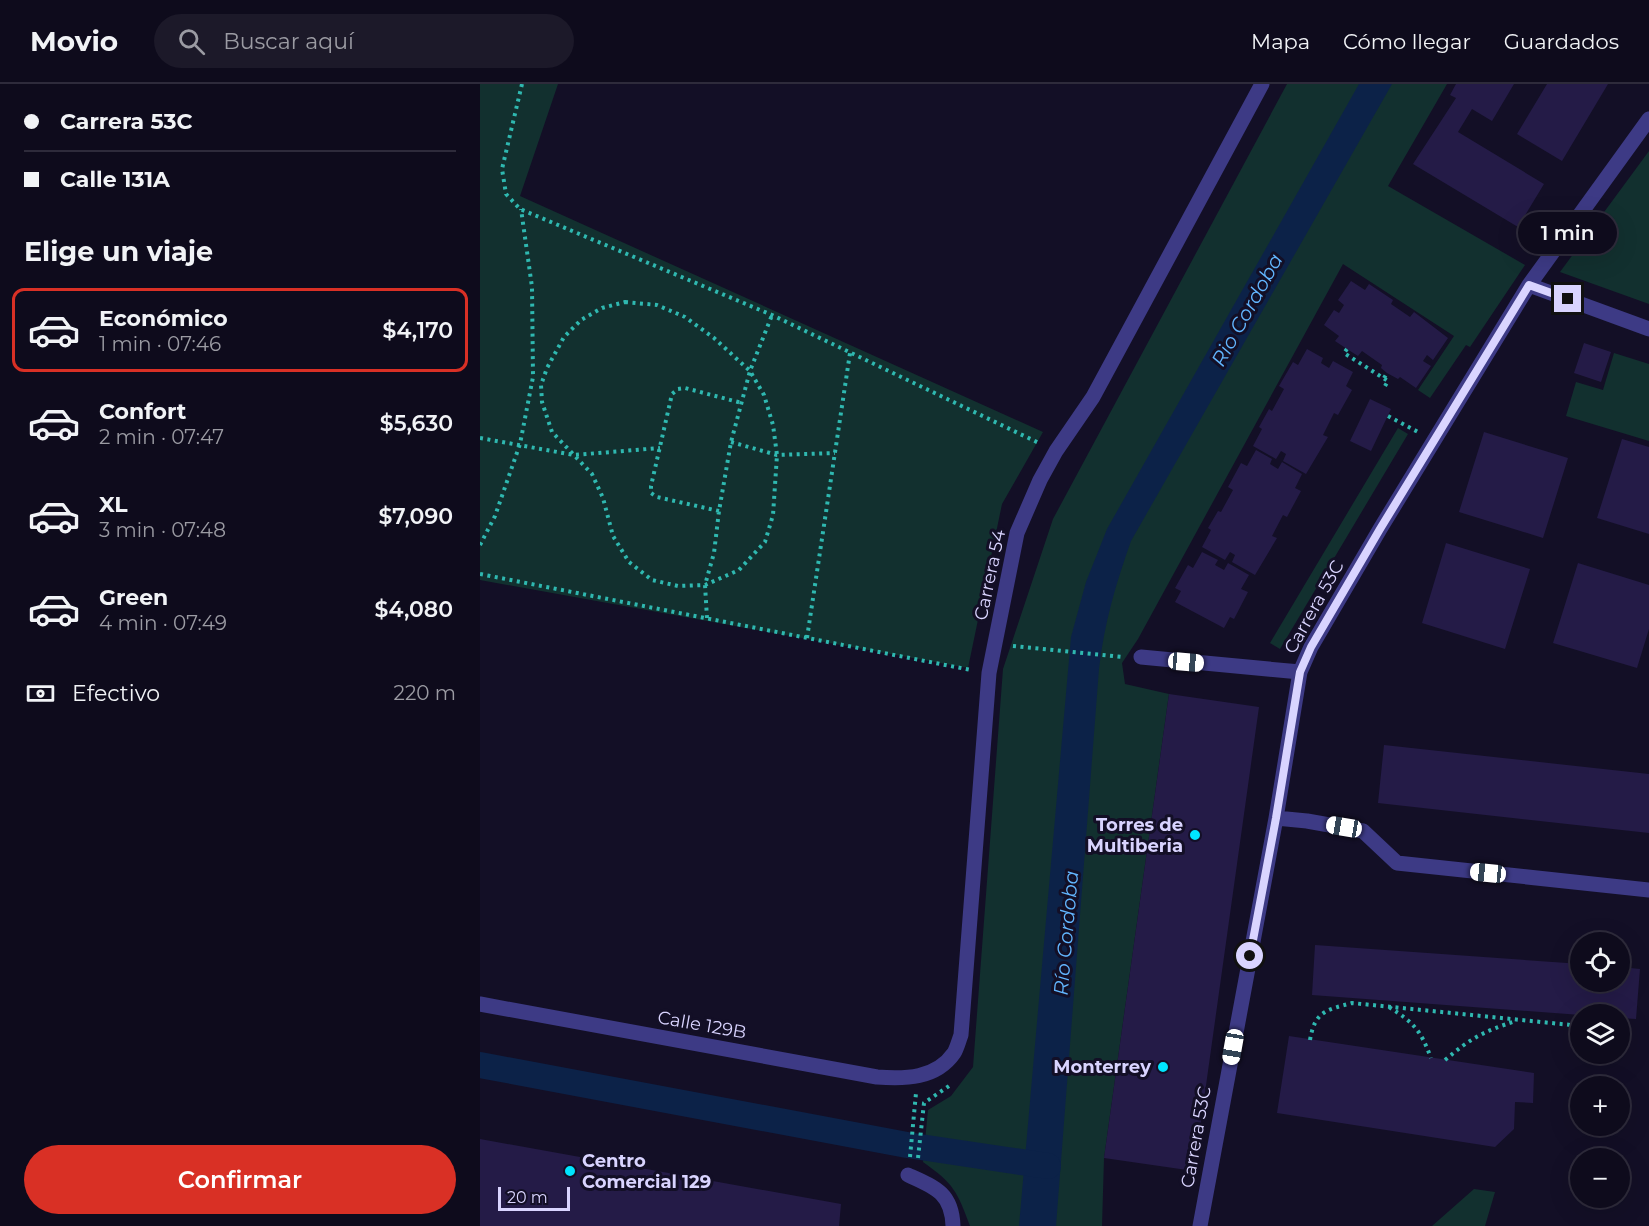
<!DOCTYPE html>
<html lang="es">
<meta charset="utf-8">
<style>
:root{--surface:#0e0b1c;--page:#1c1929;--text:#f1f3f6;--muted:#9b9ba3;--line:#2e2b3b;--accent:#d93025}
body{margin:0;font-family:Montserrat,sans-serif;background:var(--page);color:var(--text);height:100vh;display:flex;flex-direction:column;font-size:22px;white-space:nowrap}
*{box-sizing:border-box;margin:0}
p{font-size:20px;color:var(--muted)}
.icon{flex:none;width:33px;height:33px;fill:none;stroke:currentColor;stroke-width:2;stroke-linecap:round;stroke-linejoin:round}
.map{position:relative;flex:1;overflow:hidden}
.sheet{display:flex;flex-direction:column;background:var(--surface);width:480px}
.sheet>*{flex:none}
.hud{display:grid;align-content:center;height:132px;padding:0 24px;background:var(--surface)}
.fabs{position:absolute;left:1090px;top:848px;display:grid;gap:12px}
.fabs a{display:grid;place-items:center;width:60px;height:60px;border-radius:50%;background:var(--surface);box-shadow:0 6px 24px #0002,0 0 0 2px var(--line);font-size:30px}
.scale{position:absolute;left:18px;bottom:15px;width:72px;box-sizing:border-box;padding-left:6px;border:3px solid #d9d4ff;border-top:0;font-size:16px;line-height:21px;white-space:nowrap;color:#d9d4ff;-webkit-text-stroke:4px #130f26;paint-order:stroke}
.end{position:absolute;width:27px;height:27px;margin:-14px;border:8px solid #d9d4ff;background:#111;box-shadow:0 0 0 3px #111}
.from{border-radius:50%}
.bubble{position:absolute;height:42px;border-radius:21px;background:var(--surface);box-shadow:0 6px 24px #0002,0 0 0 2px var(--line);font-size:20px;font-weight:600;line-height:42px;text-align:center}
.car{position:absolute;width:18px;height:36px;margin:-18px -9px;border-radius:8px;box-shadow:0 0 4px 2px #0007;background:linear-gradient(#fff 24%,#345 0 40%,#fff 0 76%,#345 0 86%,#fff 0)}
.hud b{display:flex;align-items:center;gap:21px;height:57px;font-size:22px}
.hud b+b{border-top:2px solid var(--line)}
.hud i{width:15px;height:15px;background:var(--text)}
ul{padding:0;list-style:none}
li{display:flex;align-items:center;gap:18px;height:84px;margin:0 12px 9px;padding:0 12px;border:3px solid transparent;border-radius:12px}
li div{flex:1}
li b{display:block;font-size:22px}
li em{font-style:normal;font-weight:600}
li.active{border-color:var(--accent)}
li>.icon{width:54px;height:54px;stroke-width:1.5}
h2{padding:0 24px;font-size:27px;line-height:72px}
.pay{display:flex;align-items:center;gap:15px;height:66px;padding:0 24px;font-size:22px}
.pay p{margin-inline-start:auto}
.cta{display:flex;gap:12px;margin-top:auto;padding:12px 24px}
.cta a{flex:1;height:69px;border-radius:36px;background:var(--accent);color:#fff;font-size:24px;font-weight:600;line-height:69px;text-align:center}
header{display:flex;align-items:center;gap:36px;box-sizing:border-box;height:84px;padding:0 30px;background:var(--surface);border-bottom:2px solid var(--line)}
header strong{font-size:28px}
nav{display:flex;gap:33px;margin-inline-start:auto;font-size:21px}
.search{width:420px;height:54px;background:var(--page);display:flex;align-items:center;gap:15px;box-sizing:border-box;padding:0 21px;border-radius:33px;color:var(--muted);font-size:22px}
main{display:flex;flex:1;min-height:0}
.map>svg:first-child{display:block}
.green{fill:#12302f}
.water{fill:#0c2248}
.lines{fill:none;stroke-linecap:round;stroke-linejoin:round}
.canal{stroke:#0c2248;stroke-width:26}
.building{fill:#241b47}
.path{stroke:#2fb8b0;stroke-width:4;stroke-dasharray:3 4.5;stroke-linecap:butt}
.minor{stroke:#3d3a85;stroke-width:15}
.route{stroke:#d9d4ff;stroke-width:8}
.poi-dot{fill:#00e5ff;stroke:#130f26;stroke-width:2}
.labels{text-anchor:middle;stroke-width:6;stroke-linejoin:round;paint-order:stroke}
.street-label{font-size:18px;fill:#d9d4ff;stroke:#130f26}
.poi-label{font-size:18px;font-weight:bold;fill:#d9d4ff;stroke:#130f26;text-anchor:end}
.water-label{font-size:20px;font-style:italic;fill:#62b6ff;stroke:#130f26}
</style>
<header>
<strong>Movio</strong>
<div class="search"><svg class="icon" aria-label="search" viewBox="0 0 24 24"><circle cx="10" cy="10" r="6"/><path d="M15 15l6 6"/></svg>Buscar aquí</div>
<nav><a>Mapa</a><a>Cómo llegar</a><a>Guardados</a></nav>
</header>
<main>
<section class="sheet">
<div class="hud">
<b><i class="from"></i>Carrera 53C</b>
<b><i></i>Calle 131A</b>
</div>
<h2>Elige un viaje</h2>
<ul>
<li class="active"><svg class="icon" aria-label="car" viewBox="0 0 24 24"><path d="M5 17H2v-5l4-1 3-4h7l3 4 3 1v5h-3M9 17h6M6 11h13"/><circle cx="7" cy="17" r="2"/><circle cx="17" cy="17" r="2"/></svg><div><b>Económico</b><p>1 min · 07:46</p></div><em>$4,170</em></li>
<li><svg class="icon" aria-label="car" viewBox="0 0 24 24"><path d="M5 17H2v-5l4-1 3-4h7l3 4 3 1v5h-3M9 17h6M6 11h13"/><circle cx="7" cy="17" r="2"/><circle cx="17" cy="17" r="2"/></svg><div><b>Confort</b><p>2 min · 07:47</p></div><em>$5,630</em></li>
<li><svg class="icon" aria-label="car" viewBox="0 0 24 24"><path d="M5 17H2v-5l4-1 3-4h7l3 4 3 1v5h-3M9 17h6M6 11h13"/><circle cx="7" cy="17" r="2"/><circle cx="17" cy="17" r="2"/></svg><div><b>XL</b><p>3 min · 07:48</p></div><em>$7,090</em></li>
<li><svg class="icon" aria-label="car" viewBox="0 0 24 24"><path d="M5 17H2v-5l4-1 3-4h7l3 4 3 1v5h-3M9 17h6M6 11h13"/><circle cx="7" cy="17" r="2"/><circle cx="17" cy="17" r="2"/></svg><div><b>Green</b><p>4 min · 07:49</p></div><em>$4,080</em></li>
</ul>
<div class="pay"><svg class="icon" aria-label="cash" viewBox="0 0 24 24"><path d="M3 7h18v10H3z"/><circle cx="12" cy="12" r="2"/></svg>Efectivo<p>220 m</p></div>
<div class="cta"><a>Confirmar</a></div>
</section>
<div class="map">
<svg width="1169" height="1142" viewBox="0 0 1169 1142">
<rect width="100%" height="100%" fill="#130f26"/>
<path class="green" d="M0,0H78L40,112L563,348L522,420L488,584L0,496Z
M807,0H967L908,102L1045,181L990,263L986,261L950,314L938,306L974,252L863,180L658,555L642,579L645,600L689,610L624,1074L622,1142H490C477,1107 474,1100 443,1078L448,1026L471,1012L493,983L523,585L573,435Z
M1169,67V220L1080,188Z
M1134,269L1169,280V357L1086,332L1096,298L1123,306Z
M918,344L928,350L800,565L790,559Z
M994,1105L1015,1108L1005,1142H952Z"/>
<path class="water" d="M879,0H912L651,457C636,499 624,540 619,585L576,1142H539L591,553L606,498L627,445Z"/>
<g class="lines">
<path class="canal" d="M0,981L427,1061L568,1082"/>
</g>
<path class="building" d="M976,0H1034L1012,37L992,25L978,48L1064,100L1038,143L933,80L976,14L970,11Z
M1067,0H1128L1082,77L1037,50Z
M871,197L885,206L889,200L913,216L911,220L930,233L934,228L968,254L953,276L947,271L943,277L951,282L936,304L920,293L918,295L907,289L901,284L902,281L882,267L878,272L867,265L855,257L859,252L844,241L854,226L859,229L864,221L858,216Z
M1104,259L1131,268L1121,298L1094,289Z
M827,265L843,274L841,279L849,284L853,277L873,288L866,302L872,306L858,331L854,329L843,351L848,353L826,390L803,377L806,370L801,367L796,375L773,362L782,345L779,343L789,325L792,327L804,305L799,302L813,278L818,281Z
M890,315L911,325L891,367L870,357Z
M1004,348L1088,374L1063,454L979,428Z
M1142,355L1169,363V450L1117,434Z
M776,366L792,375L790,380L798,385L802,378L822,390L815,404L821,407L807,433L803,431L792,452L797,454L775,491L752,478L755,471L750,468L745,476L722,463L731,446L728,444L738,427L741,428L753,406L748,403L761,379L767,382Z
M966,459L1050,485L1025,565L942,539Z
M722,468L738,476L735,481L744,486L748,479L769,491L761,505L768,508L754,535L750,533L744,544L695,518L701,507L695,504L708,481L713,484Z
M1098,479L1169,501V545L1157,584L1073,559Z
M689,610L779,623L714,1087L624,1074Z
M904,661L1169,690V749L898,719Z
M835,861L1101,880V897H1140V883L1160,885L1156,935L1140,934V930L1101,931L832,911Z
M809,952L1054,989L1053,1019L1035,1018L1034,1045L1015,1063L797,1029Z
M0,1055L361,1120L359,1142H0Z"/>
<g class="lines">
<path class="path" d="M42,0L22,85L26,110L40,125L292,231L561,360
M145,218L177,221L205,233L234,254L270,287L284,311L293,341L297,371L293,431L285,458L259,486L225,501L198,502L172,496L149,478L133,452L123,414L112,390L72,348L62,318L61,301L67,284L84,253L101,236L122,224Z
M867,265L864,269L908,297L905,302
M904,294L907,289
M908,332L938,348
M0,354L94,371L180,364
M251,358L297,371L355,369
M239,427L177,413L171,409V402L192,310L198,305L205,304L262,319
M0,461L15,432L40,360L53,293L52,203L41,125
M0,490L491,586
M227,534L225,501L234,469L239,427L251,358L270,287L292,231
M327,554L370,269
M533,562L642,573
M909,923C934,939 940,945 951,974
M830,956C835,927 846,926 872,919L1101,942
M965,976C991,954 1004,947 1036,937
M430,1073L436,1009
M438,1074L444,1019L469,1002"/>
<path class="minor" d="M1049,201L1169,245
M661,573L820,588
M796,734L827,737L883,747L917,779L1169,806
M0,920L397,993C425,995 456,995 474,969C477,964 479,956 481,951L509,589L537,449L560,396L576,367L613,313L782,0
M428,1091C455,1103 472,1109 473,1142
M720,1142L796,734L820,588L831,563L900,445L1049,201L1169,35"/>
</g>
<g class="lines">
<path class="route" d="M770,872L796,734L820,588L831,563L900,445L1049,201L1088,215"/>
</g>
<g class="poi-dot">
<circle cx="715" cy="751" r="6"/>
<circle cx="683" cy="983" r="6"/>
<circle cx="90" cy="1087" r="6"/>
</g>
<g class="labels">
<g class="street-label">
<text transform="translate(510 491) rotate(-78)" y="6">Carrera 54</text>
<text transform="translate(834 523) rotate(-61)" y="6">Carrera 53C</text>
<text transform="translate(222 941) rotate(10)" y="6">Calle 129B</text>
<text transform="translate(716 1053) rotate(-80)" y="6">Carrera 53C</text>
</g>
<g class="poi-label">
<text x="703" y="747">Torres de<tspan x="703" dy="21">Multiberia</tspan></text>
<text x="671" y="989">Monterrey</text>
<text x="102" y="1083" text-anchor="start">Centro<tspan x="102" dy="21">Comercial 129</tspan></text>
</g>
<g class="water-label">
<text transform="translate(767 226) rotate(-61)" y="7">Rio Cordoba</text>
<text transform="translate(586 849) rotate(-85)" y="7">Río Cordoba</text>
</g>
</g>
</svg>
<div class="fabs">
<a><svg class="icon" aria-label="locate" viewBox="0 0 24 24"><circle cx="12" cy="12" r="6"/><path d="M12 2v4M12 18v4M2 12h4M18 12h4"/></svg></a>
<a><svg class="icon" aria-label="layers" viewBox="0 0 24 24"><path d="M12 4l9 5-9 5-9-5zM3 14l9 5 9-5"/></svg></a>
<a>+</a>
<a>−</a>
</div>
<div class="scale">20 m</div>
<i class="end from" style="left:770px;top:872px"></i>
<i class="end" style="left:1088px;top:215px"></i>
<div class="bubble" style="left:1038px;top:128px;width:99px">1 min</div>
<i class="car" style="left:706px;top:578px;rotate:95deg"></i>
<i class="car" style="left:864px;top:743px;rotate:280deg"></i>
<i class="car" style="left:1008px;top:789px;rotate:276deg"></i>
<i class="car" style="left:753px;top:963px;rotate:190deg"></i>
</div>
</main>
